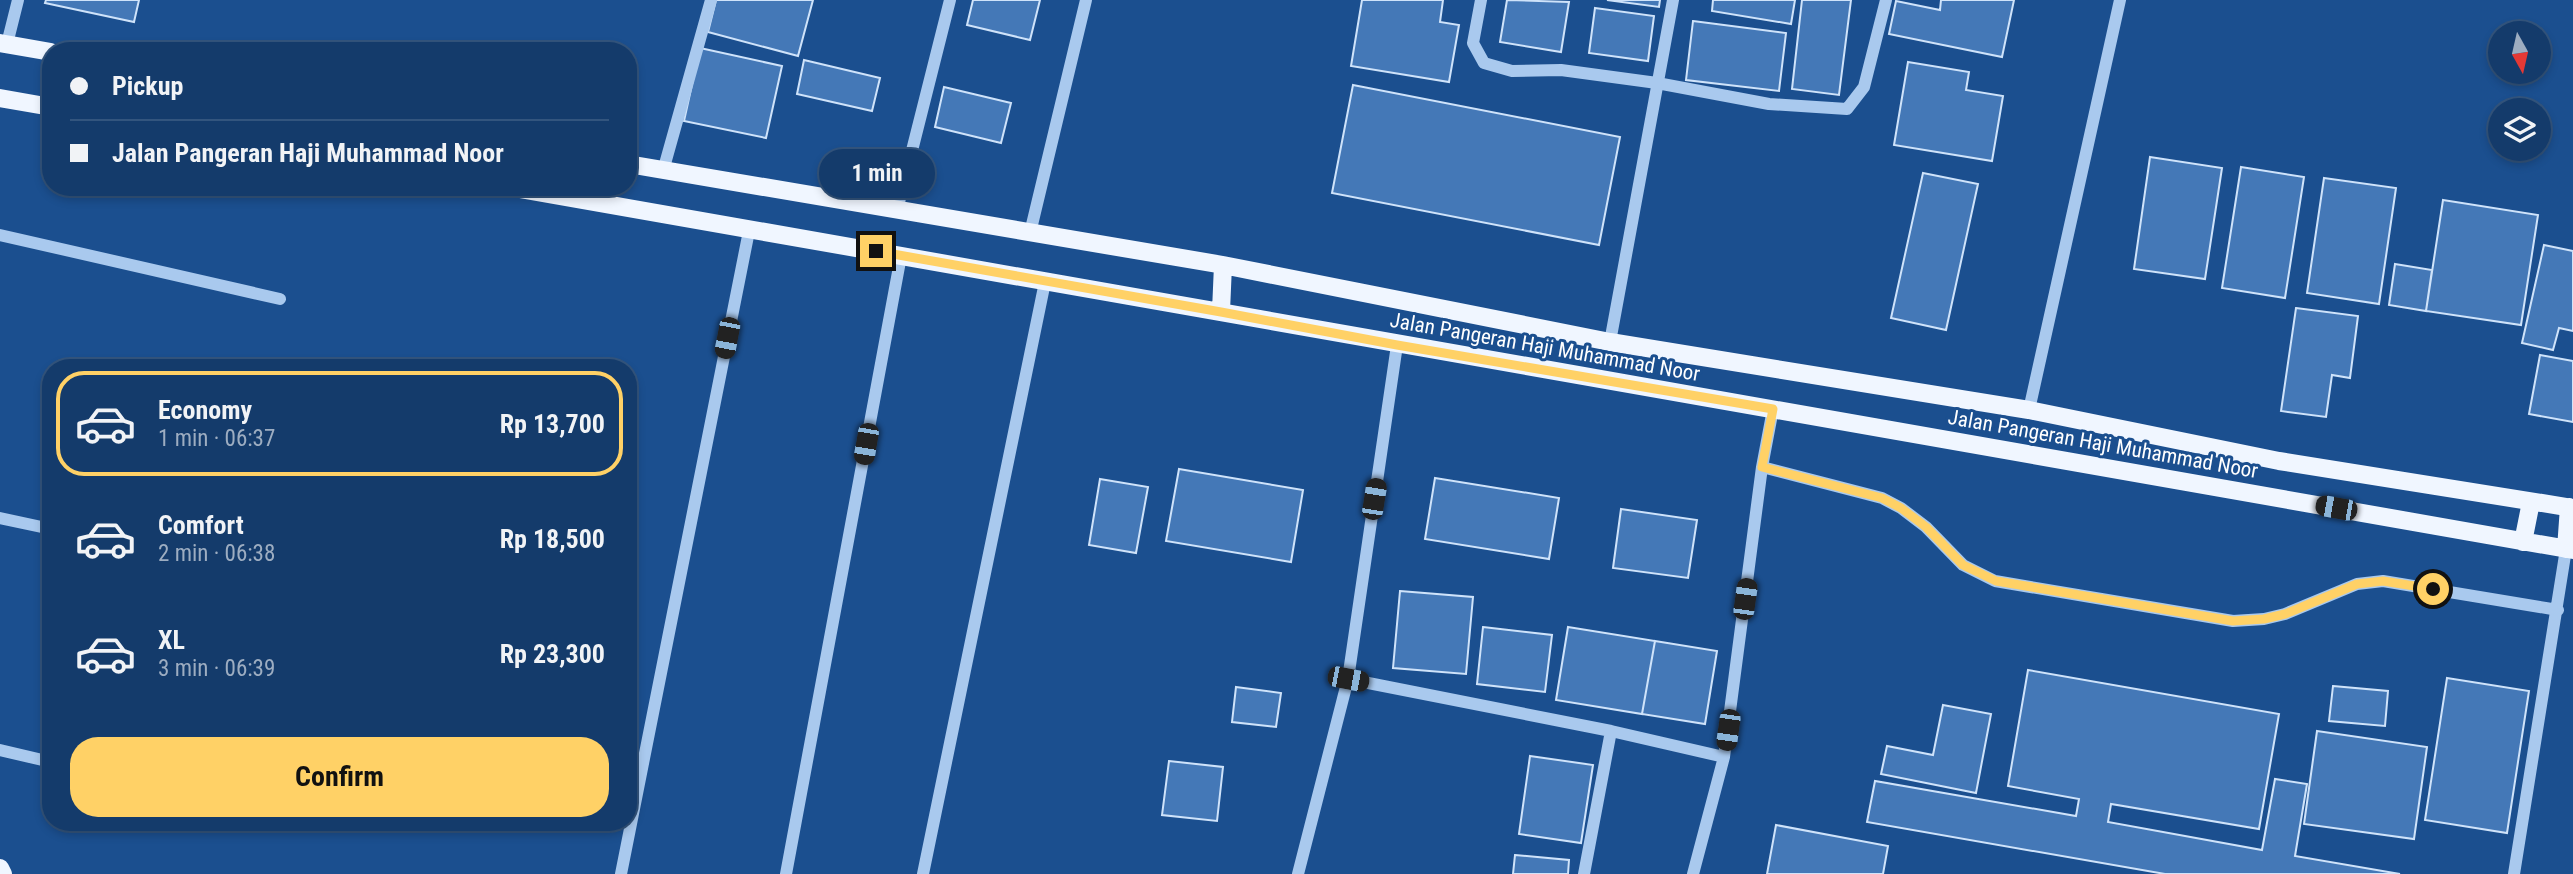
<!DOCTYPE html>
<meta charset="utf-8">
<style>
:root{--surface:#143b6b;--page:#214673;--text:#f1f3f6;--muted:#9dadc1;--line:#33557e;--accent:#ffd166}
body{margin:0;font-family:"Roboto Condensed",sans-serif;background:var(--page);color:var(--text);height:100vh;display:flex;flex-direction:column;font-size:26px;white-space:nowrap}
*{box-sizing:border-box;margin:0}
p{font-size:23px;color:var(--muted)}
.icon{flex:none;width:38px;height:38px;fill:none;stroke:currentColor;stroke-width:2;stroke-linecap:round;stroke-linejoin:round}
.map{position:relative;flex:1;overflow:hidden}
.sheet{position:absolute;left:42px;top:359px;width:595px;height:472px;display:flex;flex-direction:column;background:var(--surface);border-radius:28px;box-shadow:0 4px 10px #0003,0 0 0 2px var(--line)}
.sheet>*{flex:none}
.hud{position:absolute;left:42px;top:42px;width:595px;height:154px;border-radius:28px;box-shadow:0 4px 10px #0003,0 0 0 2px var(--line);display:grid;align-content:center;height:154px;padding:0 28px;background:var(--surface)}
.needle{width:46px;rotate:172deg}
.tools{position:absolute;left:2488px;top:21px;display:grid;gap:14px}
.tools a{display:grid;place-items:center;width:63px;height:63px;border-radius:50%;background:var(--surface);box-shadow:0 4px 10px #0003,0 0 0 2px var(--line);font-size:35px}
.end{position:absolute;width:32px;height:32px;margin:-16px;border:9px solid #ffd166;background:#111;box-shadow:0 0 0 4px #111}
.from{border-radius:50%}
.bubble{position:absolute;height:49px;border-radius:24px;background:var(--surface);box-shadow:0 4px 10px #0003,0 0 0 2px var(--line);font-size:23px;font-weight:700;line-height:49px;text-align:center}
.car{position:absolute;width:21px;height:42px;margin:-21px -10px;border-radius:9px;box-shadow:0 0 5px 2px #0007;background:linear-gradient(#222 24%,#8ab4d8 0 40%,#222 0 76%,#8ab4d8 0 86%,#222 0)}
.hud b{display:flex;align-items:center;gap:24px;height:66px;font-size:26px}
.hud b+b{border-top:2px solid var(--line)}
.hud i{width:18px;height:18px;background:var(--text)}
ul{padding:12px 0 0;list-style:none}
li{display:flex;align-items:center;gap:21px;height:105px;margin:0 14px 10px;padding:0 14px;border:4px solid transparent;border-radius:28px}
li div{flex:1}
li b{display:block;font-size:26px}
li em{font-style:normal;font-weight:700}
li.current{border-color:var(--accent)}
li>.icon{width:63px;height:63px;stroke-width:1.5}
.action{display:flex;gap:14px;margin-top:auto;padding:14px 28px}
.action a{flex:1;height:80px;border-radius:28px;background:var(--accent);color:#111;font-size:28px;font-weight:700;line-height:80px;text-align:center}
.map>svg:first-child{display:block}
.building{fill:#4478b7;stroke:#cfe3fa;stroke-width:2}
.lines{fill:none;stroke-linecap:round;stroke-linejoin:round}
.minor{stroke:#a9c9ee;stroke-width:12}
.major{stroke:#f0f6ff;stroke-width:18}
.route{stroke:#ffd166;stroke-width:9}
.labels{text-anchor:middle;stroke-width:6;stroke-linejoin:round;paint-order:stroke}
.street-label{font-size:21px;fill:#fff;stroke:#1b4f8f}
</style>
<div class="map">
<svg width="2573" height="874" viewBox="0 0 2573 874">
<rect width="100%" height="100%" fill="#1b4f8f"/>
<path class="building" d="M46,0H139L134,22L45,3Z
M716,0H813L798,56L708,32Z
M973,0H1040L1030,40L967,25Z
M1362,0H1443L1440,22L1459,25L1449,82L1351,66Z
M1507,0L1569,2L1561,52L1500,42Z
M1607,0H1660L1659,7Z
M1713,0H1795L1791,24L1712,11Z
M1802,0H1851L1839,95L1792,89Z
M1941,0H2014L2002,57L1889,34L1896,1L1940,10Z
M1595,8L1654,16L1648,61L1589,53Z
M1693,21L1786,33L1779,91L1686,80Z
M700,48L782,66L766,138L684,121Z
M804,60L880,78L872,111L797,94Z
M1908,62L1969,72L1966,90L2003,96L1992,161L1894,145Z
M1353,85L1620,137L1599,245L1332,193Z
M944,87L1011,103L1001,143L935,127Z
M2150,157L2222,168L2205,279L2134,269Z
M2241,167L2304,177L2285,298L2222,288Z
M1923,173L1978,184L1946,330L1891,318Z
M2324,178L2396,188L2379,304L2307,293Z
M2443,200L2538,215L2521,325L2426,311Z
M2544,245L2573,251V331L2559,328L2553,350L2522,343Z
M2395,264L2432,270L2426,311L2389,305Z
M2296,308L2358,316L2350,378L2332,375L2326,417L2281,411Z
M2540,355L2573,361V422L2529,414Z
M1179,469L1303,490L1291,562L1166,541Z
M1435,478L1559,498L1549,559L1425,539Z
M1100,479L1148,487L1136,553L1089,545Z
M1621,509L1697,520L1688,578L1613,568Z
M1400,591L1473,597L1466,674L1393,668Z
M1483,627L1552,635L1545,692L1477,684Z
M1568,627L1655,641L1642,714L1556,700Z
M1655,641L1717,651L1705,724L1642,714Z
M2028,670L2279,714L2259,829L2111,804L2108,822L2262,850L2275,779L2307,784L2295,856L2400,874H2165L1867,822L1875,781L2076,816L2079,799L2008,786Z
M2447,678L2529,691L2507,833L2425,820Z
M2333,686L2388,691L2385,726L2329,721Z
M1236,687L1281,693L1276,727L1232,722Z
M1943,705L1991,714L1976,793L1881,774L1887,746L1933,755Z
M2317,731L2427,747L2414,839L2304,824Z
M1530,756L1593,765L1581,843L1519,834Z
M1169,761L1223,767L1217,821L1162,815Z
M1776,825L1888,846L1883,874H1767Z
M1515,855L1569,860L1568,874H1513Z"/>
<g class="lines">
<path class="minor" d="M1481,0L1473,43L1484,63L1512,71L1561,70L1657,83L1769,104L1847,109L1864,87L1886,0
M7,44L18,0
M663,171L711,0
M897,210L950,0
M1030,233L1086,0
M0,235L280,299
M1610,342L1673,0
M2029,410L2120,0
M1762,467L1882,498L1901,508L1926,527L1963,565L1995,581L2233,621L2264,619L2285,614L2357,584L2383,581L2558,610
M0,518L51,529
M1348,679L1611,731L1724,757
M0,750L51,762
M621,874L749,231
M786,874L901,256
M923,874L1045,282
M1298,874L1348,679L1397,345
M1584,874L1611,731
M1693,874L1724,757L1762,467L1773,409
M2514,874L2566,549"/>
<path class="major" d="M0,43L51,52
M0,98L51,107
M628,164L1223,265L1610,342L2029,410L2279,461L2573,508
M509,187L2573,550
M1221,311L1223,265
M2523,542L2531,502
M2566,549L2569,507
M0,868L3,874"/>
</g>
<g class="lines">
<path class="route" d="M876,251L1221,312L1397,345L1773,409L1762,467L1882,498L1901,508L1926,527L1963,565L1996,581L2233,621L2264,619L2285,614L2357,584L2383,581L2433,589"/>
</g>
<g class="labels">
<g class="street-label">
<text transform="translate(1545 347) rotate(10)" y="7">Jalan Pangeran Haji Muhammad Noor</text>
<text transform="translate(2103 444) rotate(10)" y="7">Jalan Pangeran Haji Muhammad Noor</text>
</g>
</g>
</svg>
<div class="tools">
<a><svg class="needle" viewBox="-14 -14 28 28"><path d="M0-13l5 13h-10z" fill="#e53935"/><path d="M0 13l5-13h-10z" fill="#9dadc1"/></svg></a>
<a><svg class="icon" aria-label="layers" viewBox="0 0 24 24"><path d="M12 4l9 5-9 5-9-5zM3 14l9 5 9-5"/></svg></a>
</div>
<i class="end from" style="left:2433px;top:589px"></i>
<i class="end" style="left:876px;top:251px"></i>
<div class="bubble" style="left:819px;top:149px;width:116px">1 min</div>
<i class="car" style="left:727px;top:338px;rotate:191deg"></i>
<i class="car" style="left:866px;top:444px;rotate:190deg"></i>
<i class="car" style="left:1374px;top:499px;rotate:9deg"></i>
<i class="car" style="left:2336px;top:508px;rotate:280deg"></i>
<i class="car" style="left:1745px;top:599px;rotate:8deg"></i>
<i class="car" style="left:1348px;top:679px;rotate:101deg"></i>
<i class="car" style="left:1728px;top:730px;rotate:188deg"></i>
<div class="hud">
<b><i class="from"></i>Pickup</b>
<b><i></i>Jalan Pangeran Haji Muhammad Noor</b>
</div>
<section class="sheet">
<ul>
<li class="current"><svg class="icon" aria-label="car" viewBox="0 0 24 24"><path d="M5 17H2v-5l4-1 3-4h7l3 4 3 1v5h-3M9 17h6M6 11h13"/><circle cx="7" cy="17" r="2"/><circle cx="17" cy="17" r="2"/></svg><div><b>Economy</b><p>1 min · 06:37</p></div><em>Rp 13,700</em></li>
<li><svg class="icon" aria-label="car" viewBox="0 0 24 24"><path d="M5 17H2v-5l4-1 3-4h7l3 4 3 1v5h-3M9 17h6M6 11h13"/><circle cx="7" cy="17" r="2"/><circle cx="17" cy="17" r="2"/></svg><div><b>Comfort</b><p>2 min · 06:38</p></div><em>Rp 18,500</em></li>
<li><svg class="icon" aria-label="car" viewBox="0 0 24 24"><path d="M5 17H2v-5l4-1 3-4h7l3 4 3 1v5h-3M9 17h6M6 11h13"/><circle cx="7" cy="17" r="2"/><circle cx="17" cy="17" r="2"/></svg><div><b>XL</b><p>3 min · 06:39</p></div><em>Rp 23,300</em></li>
</ul>
<div class="action"><a>Confirm</a></div>
</section>
</div>
